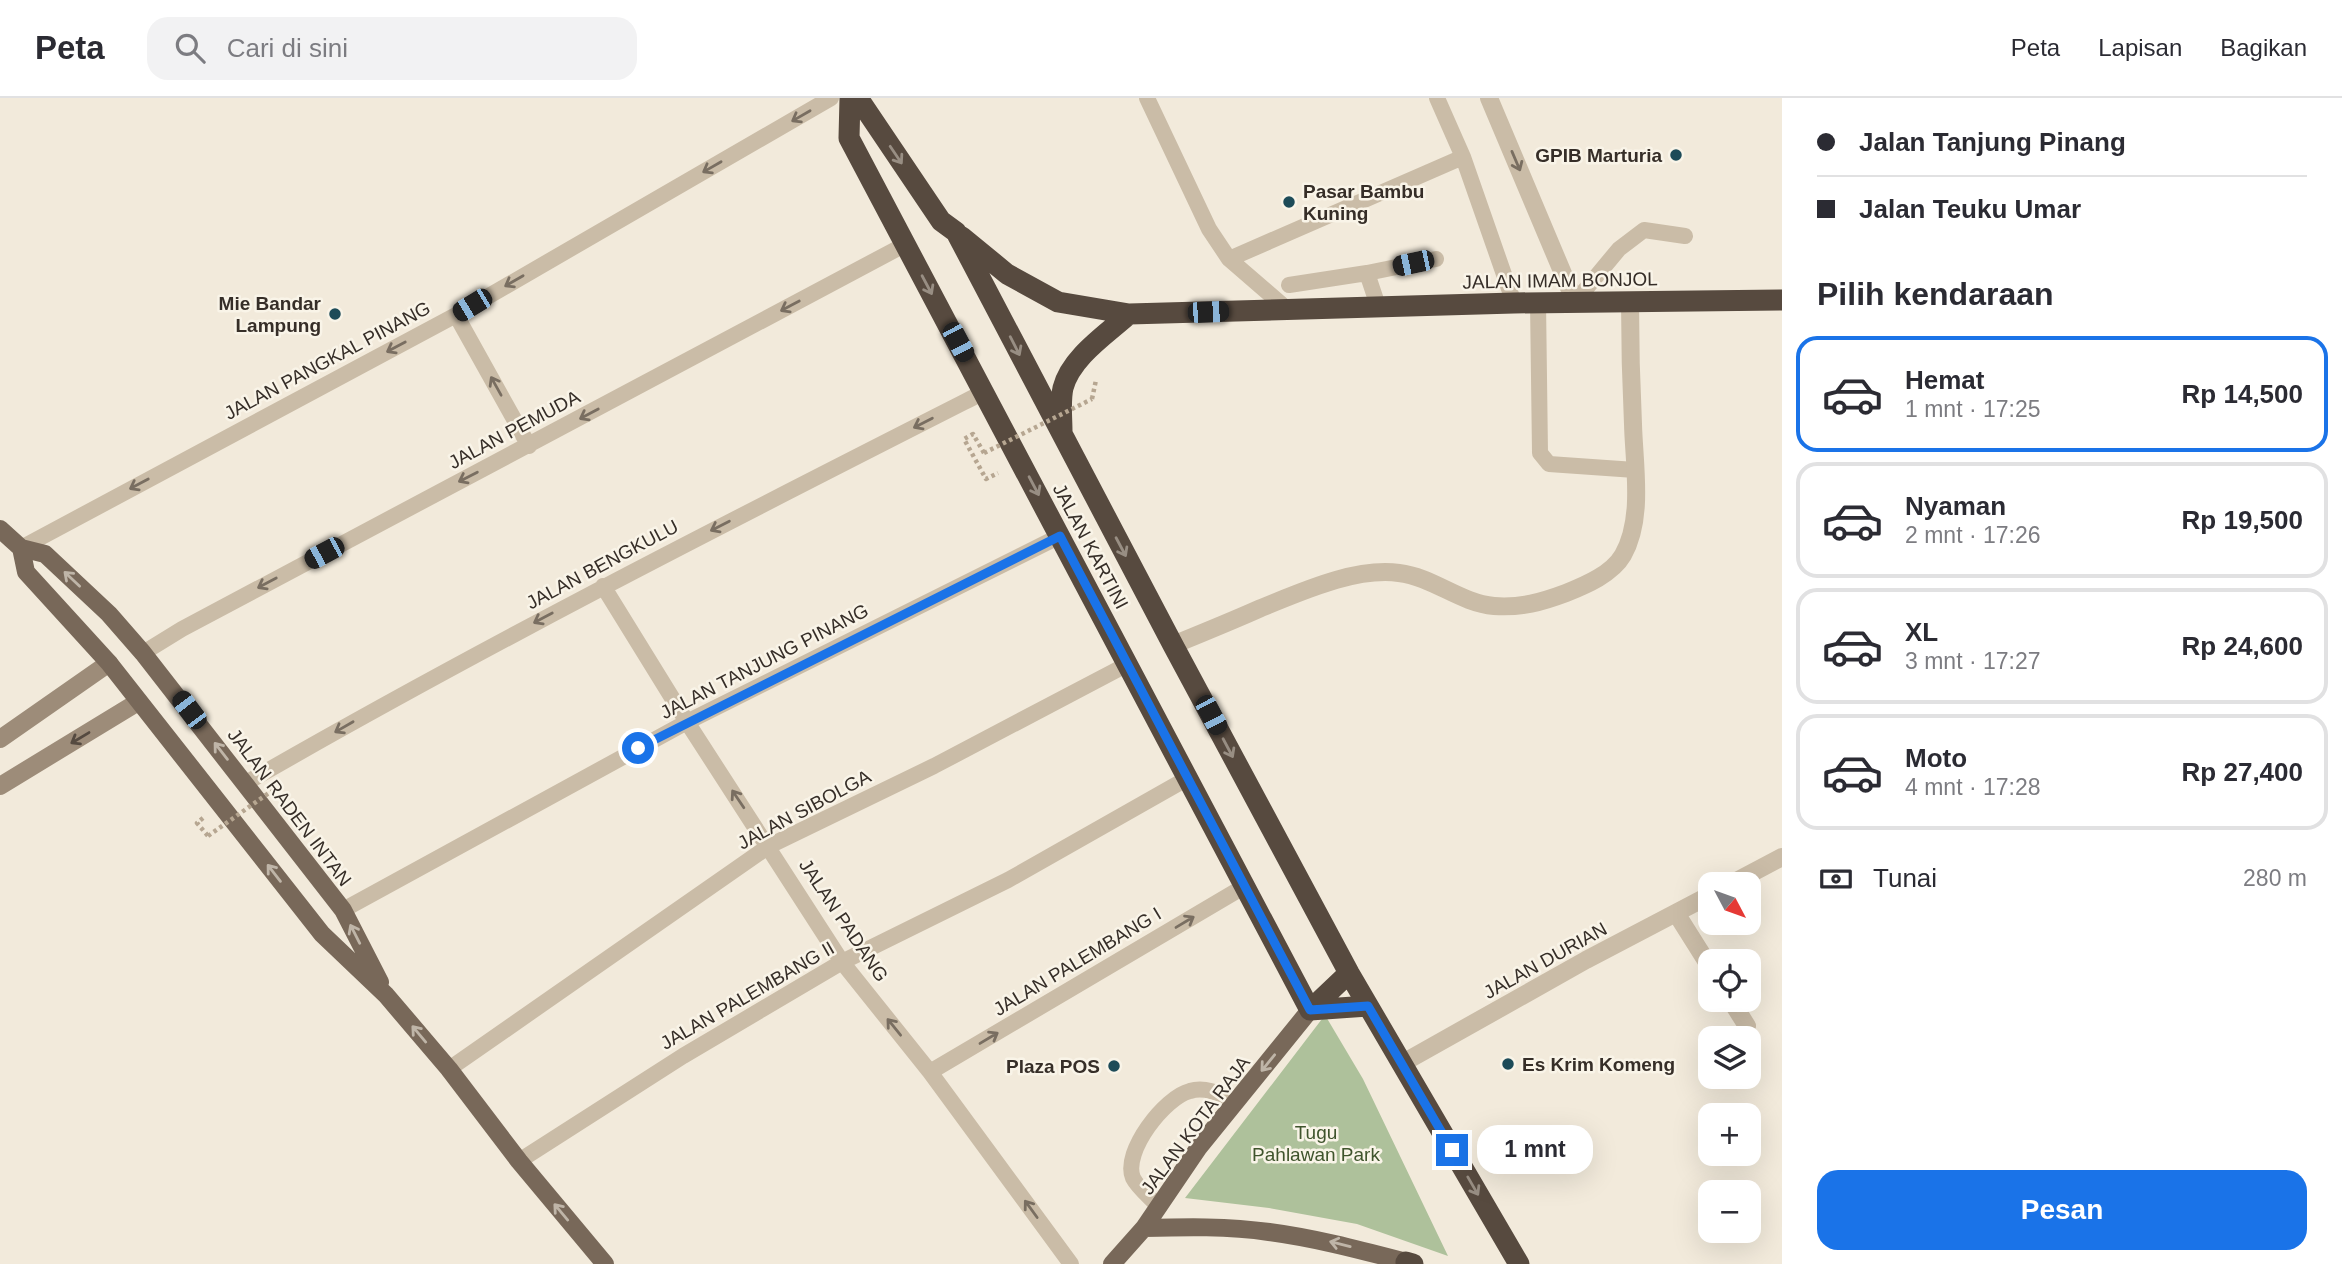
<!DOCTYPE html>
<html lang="id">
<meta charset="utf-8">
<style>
:root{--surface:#fff;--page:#f2f2f3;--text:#2b2b33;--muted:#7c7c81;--line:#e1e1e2;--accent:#1a73e8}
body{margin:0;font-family:Arial,sans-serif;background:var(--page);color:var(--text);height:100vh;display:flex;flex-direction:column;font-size:26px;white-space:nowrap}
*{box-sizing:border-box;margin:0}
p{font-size:23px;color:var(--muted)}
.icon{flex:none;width:38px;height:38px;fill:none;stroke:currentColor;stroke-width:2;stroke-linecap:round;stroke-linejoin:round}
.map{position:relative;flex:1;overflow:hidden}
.panel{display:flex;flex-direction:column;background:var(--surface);width:560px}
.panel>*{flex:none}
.banner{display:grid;align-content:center;height:154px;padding:0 35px;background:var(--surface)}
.needle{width:46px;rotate:131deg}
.controls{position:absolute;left:1698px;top:774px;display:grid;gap:14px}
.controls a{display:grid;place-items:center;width:63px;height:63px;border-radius:14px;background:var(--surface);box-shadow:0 7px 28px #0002;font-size:35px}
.end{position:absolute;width:32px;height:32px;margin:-16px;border:9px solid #1a73e8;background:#fff;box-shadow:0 0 0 4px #fff}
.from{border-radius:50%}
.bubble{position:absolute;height:49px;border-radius:21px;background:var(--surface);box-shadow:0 7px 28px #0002;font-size:23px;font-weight:800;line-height:49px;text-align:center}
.car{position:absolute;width:21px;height:42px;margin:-21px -10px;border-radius:9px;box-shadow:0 0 5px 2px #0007;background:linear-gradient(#222 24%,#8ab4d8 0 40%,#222 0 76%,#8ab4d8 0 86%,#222 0)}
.banner b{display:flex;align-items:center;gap:24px;height:66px;font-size:26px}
.banner b+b{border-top:2px solid var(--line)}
.banner i{width:18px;height:18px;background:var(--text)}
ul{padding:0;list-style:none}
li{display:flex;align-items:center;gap:21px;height:116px;margin:0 14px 10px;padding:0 21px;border:4px solid var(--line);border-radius:21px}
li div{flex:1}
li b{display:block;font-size:26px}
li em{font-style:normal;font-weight:800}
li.active{border-color:var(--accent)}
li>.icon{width:63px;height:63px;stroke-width:1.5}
h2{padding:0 35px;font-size:32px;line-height:84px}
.pay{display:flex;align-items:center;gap:18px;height:77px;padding:0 35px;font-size:26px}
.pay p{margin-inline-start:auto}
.button{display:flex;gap:14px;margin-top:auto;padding:14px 35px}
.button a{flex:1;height:80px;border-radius:21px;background:var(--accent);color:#fff;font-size:28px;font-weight:800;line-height:80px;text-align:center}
header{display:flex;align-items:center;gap:42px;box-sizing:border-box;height:98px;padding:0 35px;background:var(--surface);border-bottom:2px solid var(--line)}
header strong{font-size:33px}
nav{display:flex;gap:38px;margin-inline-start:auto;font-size:24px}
.search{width:490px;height:63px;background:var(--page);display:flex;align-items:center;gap:18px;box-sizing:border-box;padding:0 24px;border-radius:21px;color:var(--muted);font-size:26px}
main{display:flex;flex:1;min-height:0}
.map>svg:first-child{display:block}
.green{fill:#aec19b}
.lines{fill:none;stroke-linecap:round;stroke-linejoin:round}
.path{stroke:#b6a691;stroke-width:4.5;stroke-dasharray:3.5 3.5;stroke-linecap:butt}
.lane{stroke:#cabca7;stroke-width:16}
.street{stroke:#cabca7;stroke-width:18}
.secondary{stroke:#9d8c79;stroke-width:18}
.primary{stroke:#786859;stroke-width:18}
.highway{stroke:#574a3f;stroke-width:21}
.path-bridge{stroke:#b6a691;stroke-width:4.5;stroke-dasharray:3.5 3.5;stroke-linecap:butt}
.oneway{stroke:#796e61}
.oneway2{stroke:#988e83}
.oneway3{stroke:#bfb5a8}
.oneway4{stroke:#554a40}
.route{stroke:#1a73e8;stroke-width:9}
.poi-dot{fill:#1d4b58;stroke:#f9f4e8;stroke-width:2.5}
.labels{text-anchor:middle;stroke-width:5;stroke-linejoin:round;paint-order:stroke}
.poi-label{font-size:19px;font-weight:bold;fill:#362e28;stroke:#f9f4e8;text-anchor:end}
.street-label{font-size:19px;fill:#362e28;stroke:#f9f4e8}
.park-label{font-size:19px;fill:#3f542c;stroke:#f9f4e8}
</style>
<header>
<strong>Peta</strong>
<div class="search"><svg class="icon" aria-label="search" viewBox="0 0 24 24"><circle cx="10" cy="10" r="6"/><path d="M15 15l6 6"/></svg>Cari di sini</div>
<nav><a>Peta</a><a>Lapisan</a><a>Bagikan</a></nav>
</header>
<main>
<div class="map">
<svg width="1782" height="1166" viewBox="0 0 1782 1166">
<rect width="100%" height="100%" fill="#f2eadb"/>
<path class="green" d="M1325,917L1363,981L1448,1158L1357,1126L1269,1110L1185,1100Z"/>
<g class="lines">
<path class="path" d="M1092,301L1096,282
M984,355L973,336L964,341L986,381L998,375
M203,720L197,725L208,738"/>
<path class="lane" d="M1147,0L1209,131L1229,161L1287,211
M1437,0L1463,59L1514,205
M1229,161L1463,59
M1367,175L1378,208
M1289,187L1367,175L1436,161
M1538,204L1540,355L1549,366L1635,372
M1575,204L1619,151L1644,132L1685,138
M456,217L529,348
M21,450L456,217L831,0
M603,488L687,624L842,864L930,974L1071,1166
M143,555L182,531L906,146
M246,685C487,546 736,420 984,294
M343,812L687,624L1060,438
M449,971L769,748L934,668L1128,566
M930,974L1245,788
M519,1063L683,958L842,864L1008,782L1188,680
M1159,1109C1151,1100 1138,1090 1133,1080C1122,1054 1165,999 1190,993C1206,988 1223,997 1237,1003"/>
<path class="street" d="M1489,0L1575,204
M1173,547C1202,535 1232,523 1261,510C1301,494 1355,469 1399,475C1433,479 1460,505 1494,508C1521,510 1542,504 1566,495C1586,487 1612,476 1623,457C1644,420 1634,367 1633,326C1631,285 1630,245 1630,204
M1731,786L1782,759
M1676,815L1710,869
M1730,901L1747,928
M1401,966L1586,862L1710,797"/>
<path class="secondary" d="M0,641L109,565
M0,688L138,604"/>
<path class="primary" d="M0,431L21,450L45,456L109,516L143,555L343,812L380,884
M21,450L26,474L109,565L322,836L386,897L449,971L519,1063L605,1166
M1144,1130C1185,1129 1228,1128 1269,1134C1315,1140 1360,1152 1406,1164
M1112,1166L1144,1130L1199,1049L1310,912"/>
<path class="highway" d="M850,0L849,40L1310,912
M858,0L941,123L956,134L1173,547L1349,875L1519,1166
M962,139L1007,176L1058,204L1129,216L1514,205L1782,202
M1062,334C1062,320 1060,303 1063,290C1071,259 1107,236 1129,216
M1310,912L1368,908
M1310,912L1349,875
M1406,1164L1413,1166"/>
<path class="path-bridge" d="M984,355L1092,301
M208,738L273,692"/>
</g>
<defs><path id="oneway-shaft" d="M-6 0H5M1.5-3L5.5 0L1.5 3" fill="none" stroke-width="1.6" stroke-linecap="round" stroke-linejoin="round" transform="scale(1.75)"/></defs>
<g class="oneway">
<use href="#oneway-shaft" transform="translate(801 18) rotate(150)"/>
<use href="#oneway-shaft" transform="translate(1516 63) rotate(67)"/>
<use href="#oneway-shaft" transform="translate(712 69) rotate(150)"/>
<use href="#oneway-shaft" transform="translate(514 183) rotate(150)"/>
<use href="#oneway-shaft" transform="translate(790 208) rotate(152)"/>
<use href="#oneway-shaft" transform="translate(396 249) rotate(152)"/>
<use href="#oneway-shaft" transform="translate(496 288) rotate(-119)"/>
<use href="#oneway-shaft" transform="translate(589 316) rotate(152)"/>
<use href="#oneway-shaft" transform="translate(923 325) rotate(153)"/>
<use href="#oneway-shaft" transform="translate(468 379) rotate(153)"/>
<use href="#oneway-shaft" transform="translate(139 386) rotate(152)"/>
<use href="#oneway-shaft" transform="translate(720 428) rotate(153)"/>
<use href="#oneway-shaft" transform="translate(267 485) rotate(152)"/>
<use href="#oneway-shaft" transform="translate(543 520) rotate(152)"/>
<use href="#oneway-shaft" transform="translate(344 629) rotate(150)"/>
<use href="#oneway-shaft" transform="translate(738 701) rotate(-124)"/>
<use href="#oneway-shaft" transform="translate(1185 824) rotate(-31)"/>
<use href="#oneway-shaft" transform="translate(894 929) rotate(-129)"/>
<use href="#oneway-shaft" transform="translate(989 940) rotate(-31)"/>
<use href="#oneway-shaft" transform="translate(1031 1111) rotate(-126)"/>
</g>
<g class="oneway2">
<use href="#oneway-shaft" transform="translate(896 57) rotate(56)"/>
<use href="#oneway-shaft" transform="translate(927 187) rotate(62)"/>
<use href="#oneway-shaft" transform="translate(1015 248) rotate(63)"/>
<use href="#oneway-shaft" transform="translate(1034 388) rotate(62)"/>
<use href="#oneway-shaft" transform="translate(1121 449) rotate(62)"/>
<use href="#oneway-shaft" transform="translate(1228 650) rotate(62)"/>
<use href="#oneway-shaft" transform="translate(1473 1088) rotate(60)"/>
</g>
<g class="oneway3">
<use href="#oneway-shaft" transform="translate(72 481) rotate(-137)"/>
<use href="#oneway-shaft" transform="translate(221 653) rotate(-128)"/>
<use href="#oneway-shaft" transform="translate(274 775) rotate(-128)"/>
<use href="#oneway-shaft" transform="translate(355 836) rotate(-117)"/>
<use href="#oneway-shaft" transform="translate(419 936) rotate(-130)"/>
<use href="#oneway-shaft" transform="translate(1268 965) rotate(129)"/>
<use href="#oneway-shaft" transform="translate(561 1114) rotate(-130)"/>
<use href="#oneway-shaft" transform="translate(1340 1146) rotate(-166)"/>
</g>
<use class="oneway4" href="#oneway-shaft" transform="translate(80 640) rotate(149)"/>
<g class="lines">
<path class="route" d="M638,650L1060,438L1310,912L1368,908L1452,1052"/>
</g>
<g class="poi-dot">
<circle cx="1676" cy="57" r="7"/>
<circle cx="1289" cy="104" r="7"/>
<circle cx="335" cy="216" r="7"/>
<circle cx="1508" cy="966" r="7"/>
<circle cx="1114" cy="968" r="7"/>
</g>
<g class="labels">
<g class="poi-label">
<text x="1662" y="64">GPIB Marturia</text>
<text x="1303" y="100" text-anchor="start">Pasar Bambu<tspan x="1303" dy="22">Kuning</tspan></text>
<text x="321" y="212">Mie Bandar<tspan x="321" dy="22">Lampung</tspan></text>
<text x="1522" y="973" text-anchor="start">Es Krim Komeng</text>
<text x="1100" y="975">Plaza POS</text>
</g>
<g class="street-label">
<text transform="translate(1560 182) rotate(-1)" y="7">JALAN IMAM BONJOL</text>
<text transform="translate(327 262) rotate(-28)" y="7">JALAN PANGKAL PINANG</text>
<text transform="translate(514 331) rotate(-28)" y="7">JALAN PEMUDA</text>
<text transform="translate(1091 448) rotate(62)" y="7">JALAN KARTINI</text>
<text transform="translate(602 466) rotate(-28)" y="7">JALAN BENGKULU</text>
<text transform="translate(764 563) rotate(-27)" y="7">JALAN TANJUNG PINANG</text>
<text transform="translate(290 709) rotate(53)" y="7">JALAN RADEN INTAN</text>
<text transform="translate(804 711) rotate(-28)" y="7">JALAN SIBOLGA</text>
<text transform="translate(844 822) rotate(56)" y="7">JALAN PADANG</text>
<text transform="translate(1545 862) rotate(-29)" y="7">JALAN DURIAN</text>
<text transform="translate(1077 863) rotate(-31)" y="7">JALAN PALEMBANG I</text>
<text transform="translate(747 897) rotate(-30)" y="7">JALAN PALEMBANG II</text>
<text transform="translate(1195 1027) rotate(-53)" y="7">JALAN KOTA RAJA</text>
</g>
<g class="park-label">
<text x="1316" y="1041">Tugu<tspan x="1316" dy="22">Pahlawan Park</tspan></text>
</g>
</g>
</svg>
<div class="controls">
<a><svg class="needle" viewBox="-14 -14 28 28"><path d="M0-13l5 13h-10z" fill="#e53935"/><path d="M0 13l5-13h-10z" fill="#7c7c81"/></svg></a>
<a><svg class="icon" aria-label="locate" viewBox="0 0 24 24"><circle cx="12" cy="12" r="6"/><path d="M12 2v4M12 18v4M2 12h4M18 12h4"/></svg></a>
<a><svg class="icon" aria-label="layers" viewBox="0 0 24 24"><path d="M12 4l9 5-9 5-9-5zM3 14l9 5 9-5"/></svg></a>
<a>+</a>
<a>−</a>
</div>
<i class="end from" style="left:638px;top:650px"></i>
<i class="end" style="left:1452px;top:1052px"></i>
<div class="bubble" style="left:1477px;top:1027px;width:116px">1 mnt</div>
<i class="car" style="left:1413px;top:165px;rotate:258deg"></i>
<i class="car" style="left:472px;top:207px;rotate:239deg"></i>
<i class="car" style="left:1208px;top:214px;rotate:88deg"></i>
<i class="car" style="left:958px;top:244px;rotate:152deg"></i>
<i class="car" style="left:324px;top:455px;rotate:242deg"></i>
<i class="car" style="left:189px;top:612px;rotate:323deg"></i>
<i class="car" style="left:1211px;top:617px;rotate:152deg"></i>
</div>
<section class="panel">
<div class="banner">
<b><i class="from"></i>Jalan Tanjung Pinang</b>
<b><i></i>Jalan Teuku Umar</b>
</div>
<h2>Pilih kendaraan</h2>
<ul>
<li class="active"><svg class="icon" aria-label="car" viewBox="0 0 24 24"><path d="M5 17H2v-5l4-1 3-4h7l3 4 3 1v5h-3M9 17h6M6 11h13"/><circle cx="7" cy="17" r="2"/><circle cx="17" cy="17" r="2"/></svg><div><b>Hemat</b><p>1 mnt · 17:25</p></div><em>Rp 14,500</em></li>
<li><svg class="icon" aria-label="car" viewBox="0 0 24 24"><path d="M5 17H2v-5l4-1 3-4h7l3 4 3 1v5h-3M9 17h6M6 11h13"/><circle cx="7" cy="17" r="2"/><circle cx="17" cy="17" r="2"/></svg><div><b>Nyaman</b><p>2 mnt · 17:26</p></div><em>Rp 19,500</em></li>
<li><svg class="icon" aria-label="car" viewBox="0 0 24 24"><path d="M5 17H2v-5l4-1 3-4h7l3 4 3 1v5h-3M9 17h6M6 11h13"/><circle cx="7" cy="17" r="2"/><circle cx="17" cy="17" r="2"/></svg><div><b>XL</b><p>3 mnt · 17:27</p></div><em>Rp 24,600</em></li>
<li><svg class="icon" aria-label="car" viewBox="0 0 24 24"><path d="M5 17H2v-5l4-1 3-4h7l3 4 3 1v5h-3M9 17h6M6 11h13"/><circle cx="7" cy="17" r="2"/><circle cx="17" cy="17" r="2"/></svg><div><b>Moto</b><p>4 mnt · 17:28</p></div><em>Rp 27,400</em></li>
</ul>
<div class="pay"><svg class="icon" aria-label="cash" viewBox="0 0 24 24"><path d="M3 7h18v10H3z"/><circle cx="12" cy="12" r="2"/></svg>Tunai<p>280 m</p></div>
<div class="button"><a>Pesan</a></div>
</section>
</main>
